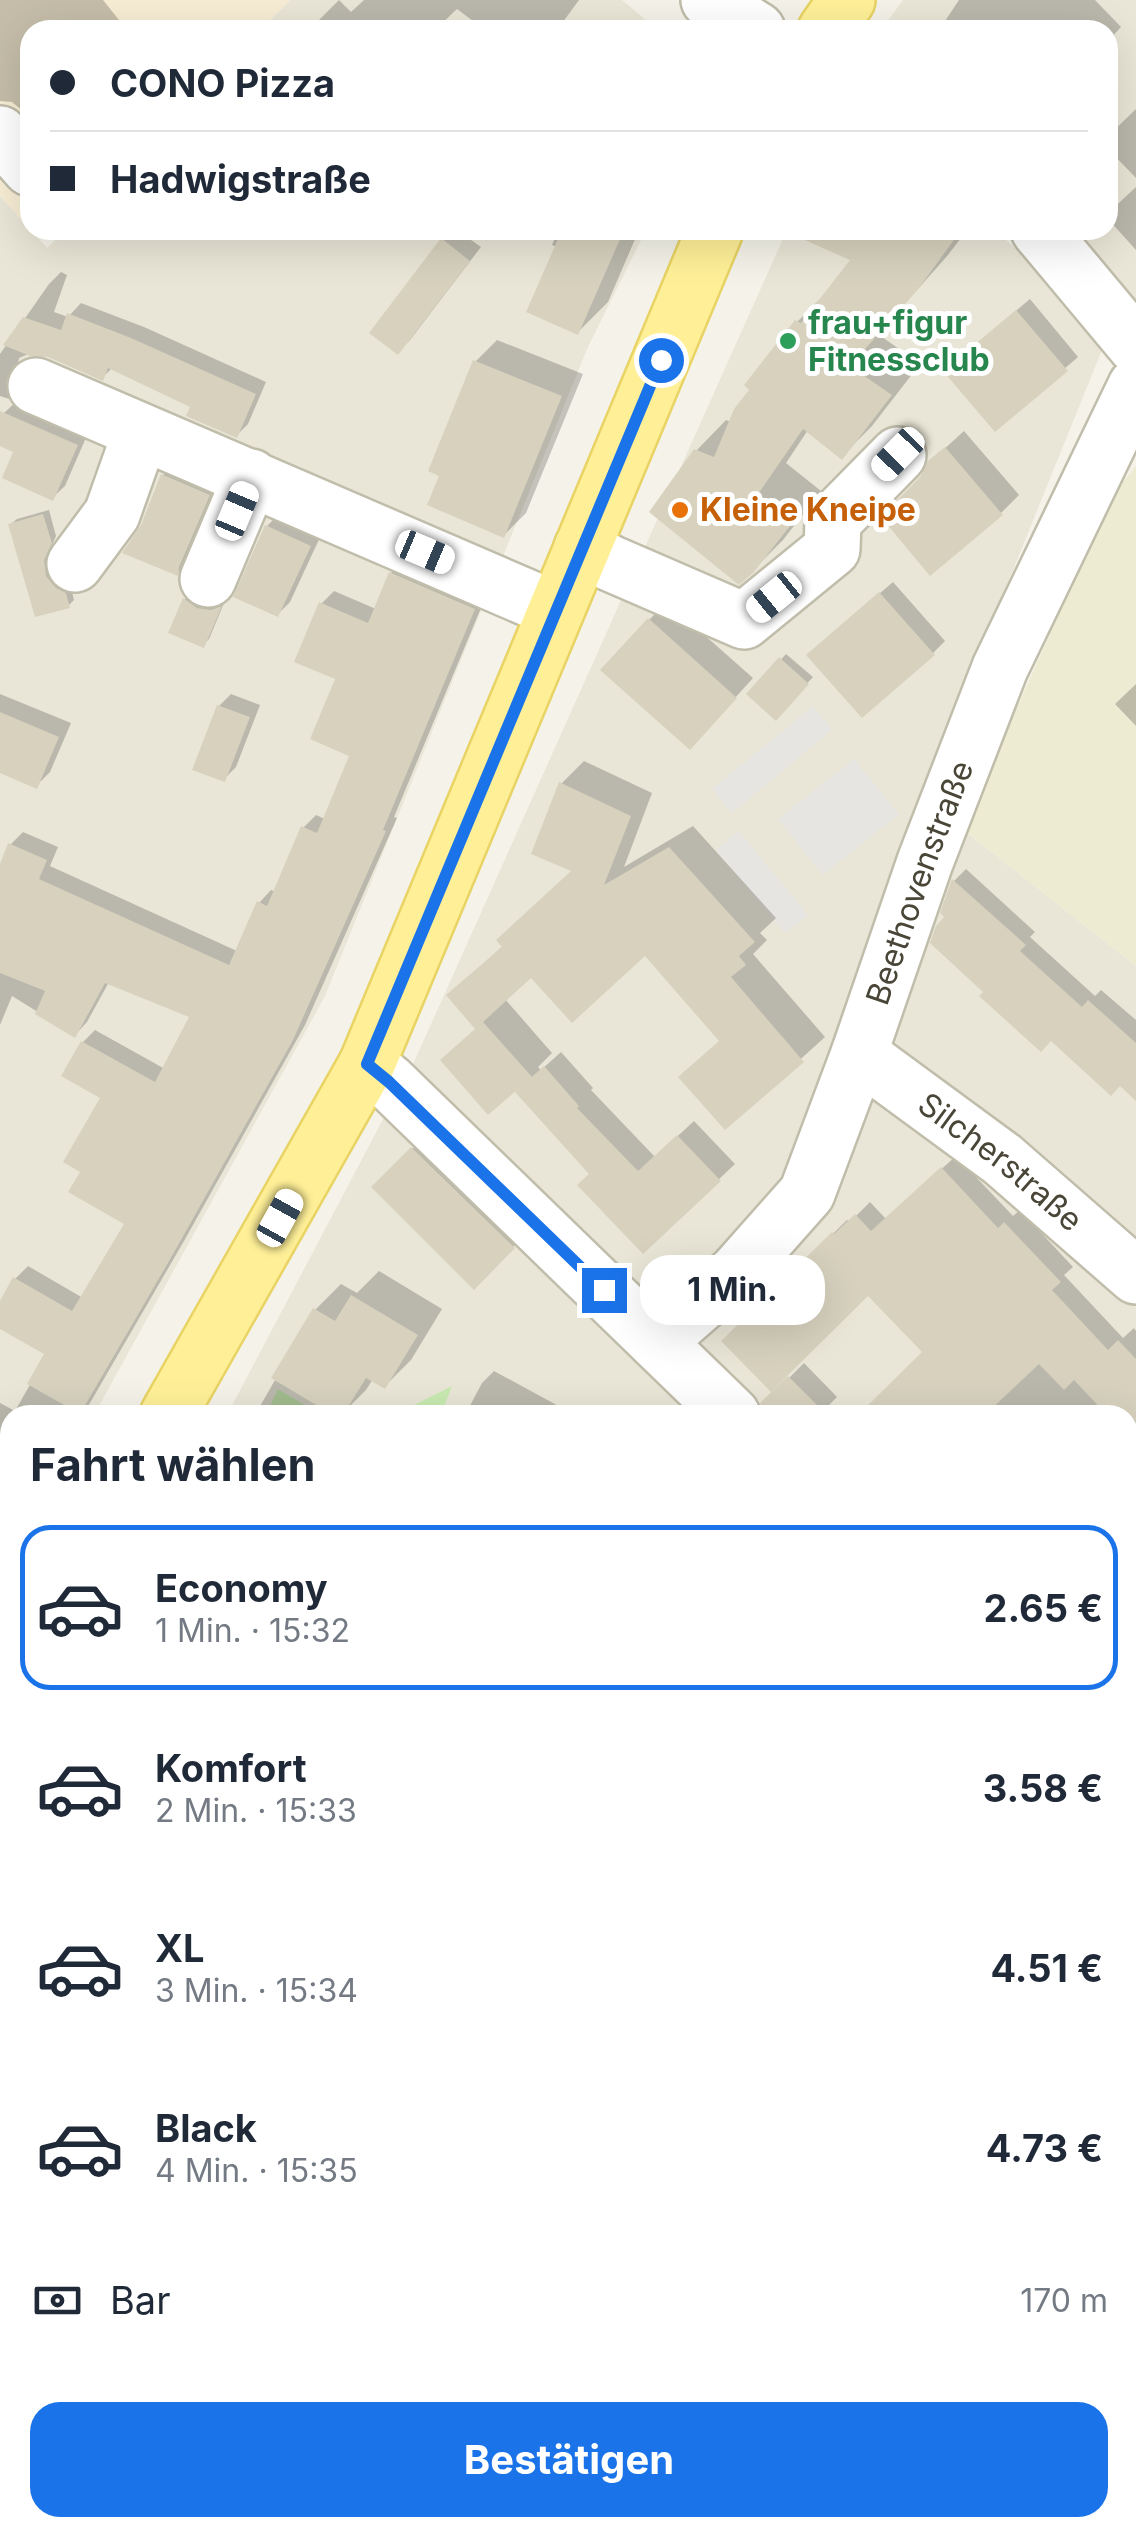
<!DOCTYPE html>
<html lang="de">
<meta charset="utf-8">
<style>
:root{--surface:#fff;--page:#f6f6f7;--text:#1f2937;--muted:#747a83;--line:#e0e1e3;--accent:#1a73e8}
body{margin:0;font-family:Inter,sans-serif;background:var(--page);color:var(--text);height:100vh;display:flex;flex-direction:column;font-size:38px;white-space:nowrap}
*{box-sizing:border-box;margin:0}
p{font-size:32px;color:var(--muted)}
.icon{flex:none;width:55px;height:55px;fill:none;stroke:currentColor;stroke-width:2;stroke-linecap:round;stroke-linejoin:round}
.map{position:relative;flex:1;overflow:hidden}
.panel{position:absolute;left:0px;top:1405px;width:1138px;height:1132px;display:flex;flex-direction:column;background:var(--surface);border-radius:30px 30px 0 0;box-shadow:0 10px 40px #0002}
.panel>*{flex:none}
.banner{position:absolute;left:20px;top:20px;width:1098px;height:220px;border-radius:30px;box-shadow:0 10px 40px #0002;display:grid;align-content:center;height:220px;padding:0 30px;background:var(--surface)}
.end{position:absolute;width:45px;height:45px;margin:-22px;border:12px solid #1a73e8;background:#fff;box-shadow:0 0 0 5px #fff}
.from{border-radius:50%}
.bubble{position:absolute;height:70px;border-radius:30px;background:var(--surface);box-shadow:0 10px 40px #0002;font-size:32px;font-weight:700;line-height:70px;text-align:center}
.car{position:absolute;width:30px;height:60px;margin:-30px -15px;border-radius:12px;box-shadow:0 0 8px 2px #0007;background:linear-gradient(#fff 24%,#345 0 40%,#fff 0 76%,#345 0 86%,#fff 0)}
.banner b{display:flex;align-items:center;gap:35px;height:95px;font-size:38px}
.banner b+b{border-top:2px solid var(--line)}
.banner i{width:25px;height:25px;background:var(--text)}
ul{padding:0;list-style:none}
li{display:flex;align-items:center;gap:30px;height:165px;margin:0 20px 15px;padding:0 10px;border:5px solid transparent;border-radius:30px}
li div{flex:1}
li b{display:block;font-size:38px}
li em{font-style:normal;font-weight:700}
li.selected{border-color:var(--accent)}
li>.icon{width:90px;height:90px;stroke-width:1.5}
h2{padding:0 30px;font-size:45px;line-height:120px}
.pay{display:flex;align-items:center;gap:25px;height:110px;padding:0 30px;font-size:38px}
.pay p{margin-inline-start:auto}
.button{display:flex;gap:20px;margin-top:auto;padding:20px 30px}
.button a{flex:1;height:115px;border-radius:30px;background:var(--accent);color:#fff;font-size:40px;font-weight:700;line-height:115px;text-align:center}
.map>svg:first-child{display:block}
.residential{fill:#e9e6d7}
.commercial{fill:#f7edd4}
.education{fill:#eeebd3}
.green{fill:#c8eab1}
.parking{fill:#e6e5e1}
.shadow{fill:#0003}
.building{fill:#d7d1be}
.lines{fill:none;stroke-linecap:round;stroke-linejoin:round}
.minor-casing{stroke:#c1bdab;stroke-width:60}
.major-casing{stroke:#e8d364;stroke-width:60}
.minor{stroke:#fff;stroke-width:55}
.major{stroke:#fff098;stroke-width:55}
.route{stroke:#1a73e8;stroke-width:12}
.leisure-dot{fill:#2e9e5b;stroke:#fff;stroke-width:4}
.food-dot{fill:#e8710a;stroke:#fff;stroke-width:4}
.labels{text-anchor:middle;stroke-width:10;stroke-linejoin:round;paint-order:stroke}
.leisure-label{font-size:32px;font-weight:bold;fill:#27864d;stroke:#fff;text-anchor:start}
.food-label{font-size:32px;font-weight:bold;fill:#c56008;stroke:#fff;text-anchor:start}
.street-label{font-size:32px;fill:#494537;stroke:#fff}
</style>
<div class="map">
<svg width="1136" height="2537" viewBox="0 0 1136 2537">
<rect width="100%" height="100%" fill="#f5f3e9"/>
<path class="residential" d="M290,0H622L658,30H260Z
M903,0H1136V300L1074,230H1108V30H881Z
M0,196L47,248L65,230H646L587,349L325,996L94,1415H10V1568L0,1586Z
M787,230H994L1032,262L1102,350L918,805L962,829L1136,966V1785L1128,1776V1415H774L410,1071Z
M390,1106L692,1415H227Z
M10,1824V2528H557L581,2537H0V1843Z
M1128,1860L1136,1868V2040L1128,2056Z
M1136,2280V2492L1128,2505V2295Z
M993,2528H1113L1107,2537H987Z"/>
<path class="commercial" d="M0,0H290L260,30H30V229L0,196Z"/>
<path class="education" d="M1136,466V966L962,829L1113,494Z"/>
<path class="green" d="M452,1386L441,1415H394Z
M278,1389L321,1415H266Z
M10,2471V2528H83L81,2537H4Z
M631,2528H862L858,2537H654Z"/>
<path class="parking" d="M813,706L832,730L732,813L712,789Z
M854,759L899,814L823,875L778,819Z
M739,831L808,915L785,933L716,850Z
M1128,2256L1136,2262V2321L1128,2334Z
M1040,2528H1086L1102,2537H1056Z"/>
<path class="shadow" d="M0,0H103L127,30H30V117L12,102L0,101Z
M339,0L351,12L364,0H579L557,30H485L457,9L435,30H309Z
M959,0H1095L1121,27L1108,41V30H939Z
M1136,109V178L1108,149V136Z
M1136,187V250L1108,219V213Z
M452,230H457L481,247L410,340L398,352L442,240Z
M558,230H639L608,302L578,332L557,247L552,245Z
M790,230H967L948,255L878,334L920,364L872,426L842,456L808,430L786,463L821,491L783,540L752,571L696,451L726,420L731,422L797,322L827,292L854,259Z
M61,272L67,275L54,312L68,317L81,303L144,327L266,382L248,424L236,436L193,406L112,368L102,378L49,355L33,352L19,358L16,376L20,388L9,399L0,396V354L49,284Z
M1030,299L1078,357L995,429L958,359Z
M497,340L583,374L526,513L504,535L475,362Z
M17,401L88,433L65,486L52,498L16,451L0,443V424L4,413Z
M964,431L1019,495L1001,513L922,478L930,462Z
M175,463L220,482L189,561L177,573L143,526L163,475Z
M49,510L56,536L49,552L51,569L71,588L74,600L69,605L37,614L11,524L17,519Z
M279,514L322,533L290,602L278,614L267,526Z
M404,561L486,596L394,817L397,818L305,1025L184,1241L83,1415H10V1536L0,1556V1403L15,1411L48,1353L0,1326V1306L15,1279L28,1266L83,1298L128,1223L83,1171L104,1097L83,1042L95,1030L165,1069L193,1016L109,982L87,1022L75,1035L12,996L0,1025V867L11,844L23,832L58,847L50,866L237,951L259,903L271,890L276,892L304,827L316,815L325,819L352,754L339,678L321,604L334,591L376,609L391,573Z
M893,582L945,641L933,653L822,643Z
M190,594L203,603L218,605L224,603L209,639L203,645L172,632L185,599Z
M667,602L753,678L707,729L649,620Z
M786,654L813,677L775,718L749,694Z
M1136,684V726L1115,704Z
M0,694L71,723L50,772L36,786L0,771Z
M231,694L260,705L236,767L224,779L219,706Z
M584,761L652,793L624,867L693,826L776,918L760,933L767,940L753,954L825,1037L726,1127L721,1039L645,952L531,975L505,999L552,1053L538,1067L541,1070L561,1052L593,1088L591,1090L655,1157L694,1121L735,1164L643,1251L592,1174L527,1084L449,995L504,945L574,870L561,784Z
M966,869L1035,932L1030,937L1095,996L1101,990L1136,1020V1097L1120,1083L986,992L948,916L943,912L954,881Z
M430,1131L531,1229L474,1286L374,1187Z
M956,1156L1013,1216L1020,1210L1073,1267L1064,1275L1123,1338L1134,1328L1136,1331V1432L1128,1438V1415H862L925,1352L869,1293L724,1341L847,1220L850,1222L870,1202L886,1219Z
M379,1271L442,1309L411,1360L385,1386L373,1379L366,1390L341,1415L327,1409L324,1415H255L315,1310L341,1284L357,1293Z
M804,1363L837,1397L819,1415H764L763,1404Z
M494,1371L575,1415H465L482,1383Z
M1136,1578V1600L1128,1591V1587Z
M10,1861V2271L2,2279L0,1869Z
M1128,1866L1136,1875V1885L1128,1894Z
M1136,2325V2537H1113L1098,2528H1128V2339Z
M0,2395L10,2396L5,2452L0,2457Z
M128,2528H235L236,2537H130Z
M464,2528L465,2537H409Z
M1050,2528L1057,2537H1035Z"/>
<path class="building" d="M562,230H624L578,335L526,312Z
M782,230H961L919,288L850,366L892,395L842,460L803,429L758,494L793,522L753,573L739,585L649,512L694,449L714,457L734,409L749,390L744,385L795,320L801,323L850,260Z
M441,238L470,261L398,355L369,333Z
M1016,310L1068,371L995,432L943,371Z
M67,313L131,338L256,394L237,438L186,416L190,407L108,368L103,381L48,357L30,356L3,345L23,317L61,330Z
M473,360L562,396L504,538L427,505L439,476L428,471Z
M0,411L78,445L53,501L2,478L13,452L0,446Z
M945,447L1003,515L930,576L881,517L920,477L928,461Z
M161,474L210,495L179,567L178,576L122,553L141,525Z
M43,514L52,543L44,560L46,576L56,588L66,593L70,608L35,617L8,524Z
M265,525L311,546L278,617L233,597Z
M389,572L475,609L383,830L386,831L293,1040L172,1256L80,1414L27,1384L44,1354L0,1329V1301L13,1277L72,1311L124,1224L68,1192L80,1172L63,1162L100,1098L61,1076L81,1041L155,1082L189,1017L105,983L75,1038L35,1014L45,991L0,973V864L8,843L47,860L39,879L229,965L257,901L267,906L301,826L317,833L349,756L310,739L335,679L294,662L319,602L368,623Z
M879,592L935,655L862,718L806,655Z
M183,598L197,608L211,610L222,606L204,648L168,633Z
M648,618L737,698L690,750L600,670Z
M779,657L809,684L776,721L746,694Z
M217,705L250,717L225,782L192,770Z
M0,712L59,737L37,789L0,773Z
M559,782L631,816L604,885L669,847L755,942L739,956L746,965L731,977L804,1062L725,1130L678,1077L719,1041L645,956L572,1023L531,978L483,1022L532,1077L488,1115L440,1060L475,1029L446,995L502,947L496,940L571,871L531,854Z
M952,879L1026,945L1020,951L1082,1007L1088,1000L1136,1043V1101L1120,1086L1111,1096L1051,1041L1041,1052L979,996L983,992L930,943L936,926L944,917L940,913Z
M544,1066L579,1106L577,1108L638,1171L677,1135L721,1181L643,1254L577,1185L589,1174L515,1092Z
M411,1147L515,1248L474,1290L371,1187Z
M941,1167L998,1228L1004,1222L1061,1282L1052,1290L1108,1350L1118,1340L1136,1359V1446L1128,1437V1415H1107L1074,1380L1064,1390L1039,1364L985,1415H858L922,1352L868,1296L771,1392L721,1341L832,1232L834,1234L855,1214L871,1231Z
M351,1295L418,1335L385,1389L366,1378L343,1415H333L271,1378L313,1308L335,1321Z
M788,1376L827,1415H762L760,1403Z"/>
<g class="lines">
<defs>
<g id="minor">
<path d="M709,0L757,30"/>
<path d="M0,134L30,168"/>
<path d="M1039,230L1136,346"/>
<path d="M36,386L556,610"/>
<path d="M582,548L610,563L744,621L832,549L833,521L898,455"/>
<path d="M75,564L112,514L141,432"/>
<path d="M208,579L251,477"/>
<path id="s1" d="M859,1054L1002,1159L1136,1276"/>
<path d="M367,1064L389,1082L732,1415"/>
<path id="s2" d="M657,1342L737,1272L807,1193L859,1054L925,862L1000,668L1136,386"/>
<path d="M1128,1806L1136,1814"/>
<path d="M1128,2146L1136,2131"/>
<path d="M1128,2238L1136,2244"/>
<path d="M918,2537L922,2528"/>
</g>
<path id="major" d="M826,30L847,0
M168,1415L367,1064L715,230
M0,1716L10,1697"/>
</defs>
<use href="#minor" class="minor-casing"/>
<use href="#major" class="major-casing"/>
<use href="#minor" class="minor"/>
<use href="#major" class="major"/>
</g>
<g class="lines">
<path class="route" d="M604,1290L389,1082L367,1064L661,360"/>
</g>
<circle class="leisure-dot" cx="788" cy="341" r="10"/>
<circle class="food-dot" cx="680" cy="510" r="10"/>
<g class="labels">
<g class="leisure-label">
<text x="808" y="334">frau+figur<tspan x="808" dy="37">Fitnessclub</tspan></text>
</g>
<g class="food-label">
<text x="700" y="521">Kleine Kneipe</text>
</g>
<g class="street-label">
<text dy="11" stroke="none"><textPath href="#s2" startOffset="542">Beethovenstraße</textPath></text>
<text dy="11" stroke="none"><textPath href="#s1" startOffset="178">Silcherstraße</textPath></text>
</g>
</g>
</svg>
<i class="end from" style="left:661px;top:360px"></i>
<i class="end" style="left:604px;top:1290px"></i>
<div class="bubble" style="left:640px;top:1255px;width:185px">1 Min.</div>
<i class="car" style="left:898px;top:454px;rotate:224deg"></i>
<i class="car" style="left:237px;top:511px;rotate:23deg"></i>
<i class="car" style="left:425px;top:552px;rotate:113deg"></i>
<i class="car" style="left:774px;top:597px;rotate:231deg"></i>
<i class="car" style="left:280px;top:1218px;rotate:29deg"></i>
<div class="banner">
<b><i class="from"></i>CONO Pizza</b>
<b><i></i>Hadwigstraße</b>
</div>
<section class="panel">
<h2>Fahrt wählen</h2>
<ul>
<li class="selected"><svg class="icon" aria-label="car" viewBox="0 0 24 24"><path d="M5 17H2v-5l4-1 3-4h7l3 4 3 1v5h-3M9 17h6M6 11h13"/><circle cx="7" cy="17" r="2"/><circle cx="17" cy="17" r="2"/></svg><div><b>Economy</b><p>1 Min. · 15:32</p></div><em>2.65 €</em></li>
<li><svg class="icon" aria-label="car" viewBox="0 0 24 24"><path d="M5 17H2v-5l4-1 3-4h7l3 4 3 1v5h-3M9 17h6M6 11h13"/><circle cx="7" cy="17" r="2"/><circle cx="17" cy="17" r="2"/></svg><div><b>Komfort</b><p>2 Min. · 15:33</p></div><em>3.58 €</em></li>
<li><svg class="icon" aria-label="car" viewBox="0 0 24 24"><path d="M5 17H2v-5l4-1 3-4h7l3 4 3 1v5h-3M9 17h6M6 11h13"/><circle cx="7" cy="17" r="2"/><circle cx="17" cy="17" r="2"/></svg><div><b>XL</b><p>3 Min. · 15:34</p></div><em>4.51 €</em></li>
<li><svg class="icon" aria-label="car" viewBox="0 0 24 24"><path d="M5 17H2v-5l4-1 3-4h7l3 4 3 1v5h-3M9 17h6M6 11h13"/><circle cx="7" cy="17" r="2"/><circle cx="17" cy="17" r="2"/></svg><div><b>Black</b><p>4 Min. · 15:35</p></div><em>4.73 €</em></li>
</ul>
<div class="pay"><svg class="icon" aria-label="cash" viewBox="0 0 24 24"><path d="M3 7h18v10H3z"/><circle cx="12" cy="12" r="2"/></svg>Bar<p>170 m</p></div>
<div class="button"><a>Bestätigen</a></div>
</section>
</div>
